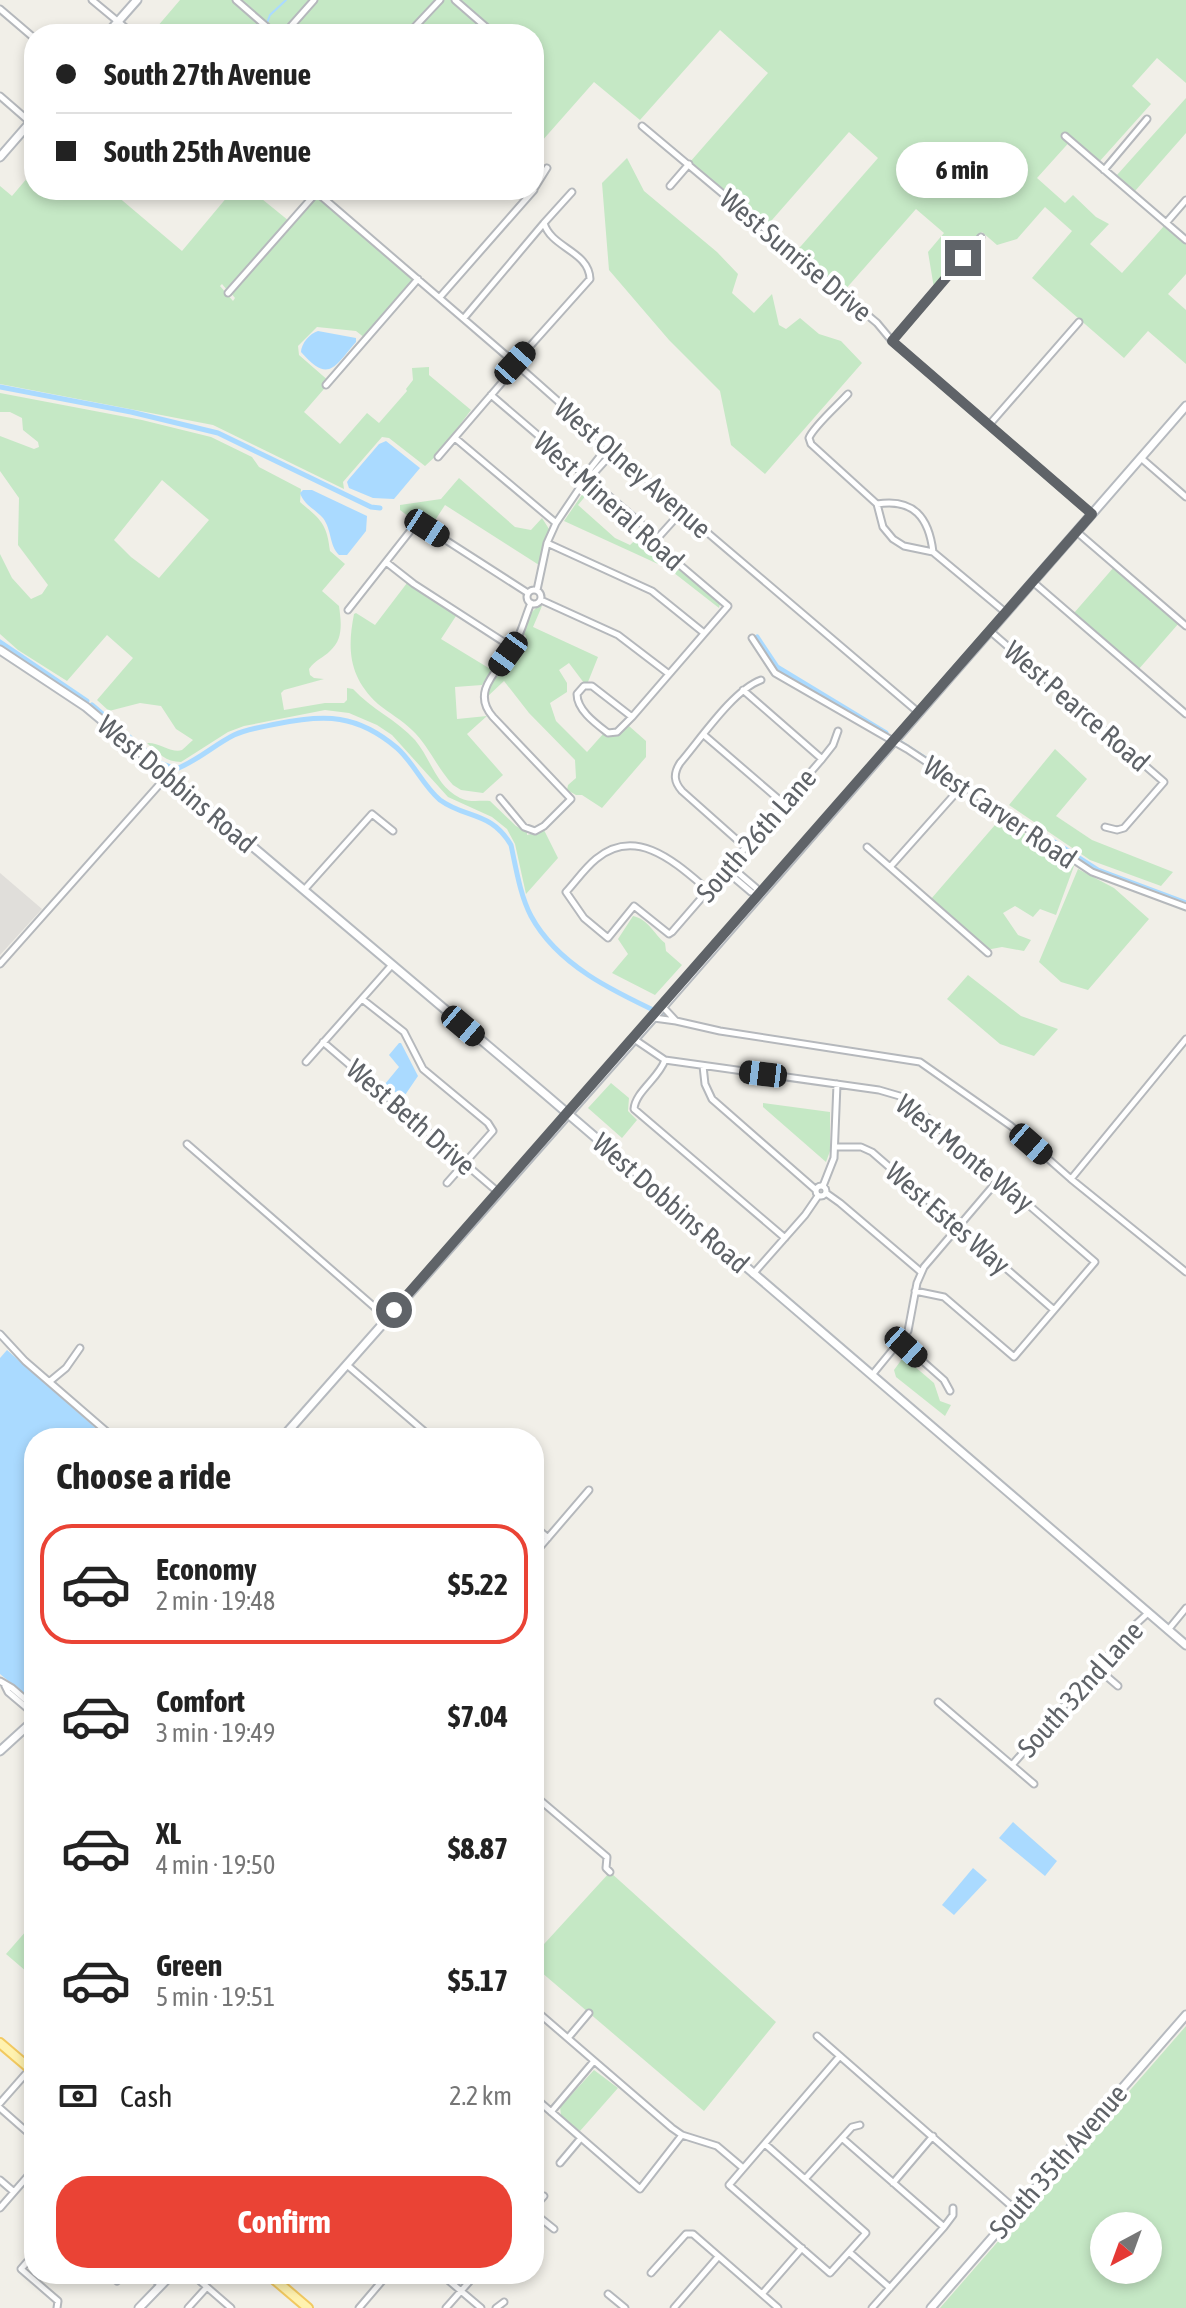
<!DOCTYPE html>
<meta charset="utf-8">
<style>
:root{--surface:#fff;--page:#f2f2f2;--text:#222;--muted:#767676;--line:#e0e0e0;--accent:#ea4335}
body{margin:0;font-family:"Asap Condensed",sans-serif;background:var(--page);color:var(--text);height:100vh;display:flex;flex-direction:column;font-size:30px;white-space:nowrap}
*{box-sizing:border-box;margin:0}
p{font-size:26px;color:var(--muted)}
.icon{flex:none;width:44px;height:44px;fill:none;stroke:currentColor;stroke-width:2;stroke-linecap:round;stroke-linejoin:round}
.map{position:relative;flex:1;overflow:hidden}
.side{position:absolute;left:24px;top:1428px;width:520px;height:856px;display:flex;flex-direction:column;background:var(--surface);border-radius:32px;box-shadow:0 4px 12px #0003}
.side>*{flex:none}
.top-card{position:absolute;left:24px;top:24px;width:520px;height:176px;border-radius:32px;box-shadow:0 4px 12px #0003;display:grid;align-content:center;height:176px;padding:0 32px;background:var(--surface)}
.needle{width:52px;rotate:221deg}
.controls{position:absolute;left:1090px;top:2212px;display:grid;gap:16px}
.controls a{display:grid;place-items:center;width:72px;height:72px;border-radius:50%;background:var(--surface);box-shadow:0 4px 12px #0003;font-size:40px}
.end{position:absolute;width:36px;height:36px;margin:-18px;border:10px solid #5f6368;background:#fff;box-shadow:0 0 0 4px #fff}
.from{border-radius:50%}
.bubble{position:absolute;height:56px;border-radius:28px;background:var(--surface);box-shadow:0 4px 12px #0003;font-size:26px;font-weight:700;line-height:56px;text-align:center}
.car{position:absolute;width:24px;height:48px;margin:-24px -12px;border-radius:10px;box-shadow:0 0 6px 2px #0007;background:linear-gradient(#222 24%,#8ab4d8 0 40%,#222 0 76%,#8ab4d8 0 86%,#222 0)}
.top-card b{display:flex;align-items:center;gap:28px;height:76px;font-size:30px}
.top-card b+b{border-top:2px solid var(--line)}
.top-card i{width:20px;height:20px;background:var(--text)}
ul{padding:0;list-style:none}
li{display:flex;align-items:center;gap:24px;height:120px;margin:0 16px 12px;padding:0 16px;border:4px solid transparent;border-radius:32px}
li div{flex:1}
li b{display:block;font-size:30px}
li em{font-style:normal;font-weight:700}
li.on{border-color:var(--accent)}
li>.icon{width:72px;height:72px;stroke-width:1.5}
h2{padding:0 32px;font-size:36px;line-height:96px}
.pay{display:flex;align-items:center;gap:20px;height:88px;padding:0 32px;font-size:30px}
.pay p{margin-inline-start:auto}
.cta{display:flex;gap:16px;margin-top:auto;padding:16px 32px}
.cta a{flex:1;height:92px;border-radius:32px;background:var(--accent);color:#fff;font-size:32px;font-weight:700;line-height:92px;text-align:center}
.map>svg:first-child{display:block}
.industrial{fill:#e0deda}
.green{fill:#c5e8c5;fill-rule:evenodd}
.water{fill:#aadaff}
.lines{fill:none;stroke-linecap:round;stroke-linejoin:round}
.stream{stroke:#aadaff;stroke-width:2}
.canal{stroke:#aadaff;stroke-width:5}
.street-casing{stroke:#b5b8bc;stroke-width:9}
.secondary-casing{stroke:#b6babf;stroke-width:11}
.primary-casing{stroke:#f2c960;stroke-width:12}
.street{stroke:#fff;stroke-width:5}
.secondary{stroke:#fff;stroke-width:7}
.primary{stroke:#fff2af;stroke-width:8}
.route{stroke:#5f6368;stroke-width:10}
.labels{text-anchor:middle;stroke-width:8;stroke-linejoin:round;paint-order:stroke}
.street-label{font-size:28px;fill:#5f6368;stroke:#fff}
</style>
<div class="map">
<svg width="1186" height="2308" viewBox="0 0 1186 2308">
<rect width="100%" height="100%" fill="#f1efe8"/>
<path class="industrial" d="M0,873L42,909L0,955Z"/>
<path class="green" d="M180,0H232L273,34H151Z
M239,0H312L282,34H279Z
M318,0H1186V83L1157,58L1132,86L1151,104L1099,162L1073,138L1037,178L1065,203L1073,195L1096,217L1109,224L1090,244L1122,273L1164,226L1186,243V274L1168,294L1186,310V364L1148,331L1124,358L1032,278L1072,231L1045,207L1017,239L997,245L982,232L934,288L928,252L944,233L916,209L844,291L820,270L794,254L878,158L849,132L765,228L690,162L768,73L720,30L640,120L594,82L534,150V34H289Z
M1186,98V133L1135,191L1117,175Z
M627,158L644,191L717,252L738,274L732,293L754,313L772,294L779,325L786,329L800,318L819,334L841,341L862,363L765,474L731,445L720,391L669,340L609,270L602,183Z
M34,170V190H110L182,251L233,190H251L289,221L227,290L222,284L220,286L233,301L235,298L231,293L311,202L318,199L324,201L413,279L411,285L365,338L356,331L317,327L298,346L299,355L330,382L304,412L340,444L367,413L379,423L407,391L406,389L413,380L412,368L429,367V375L471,410L438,454L425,466L389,438L382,437L343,482L344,489L213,425L0,384V186L12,196Z
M0,393L142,420L211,437L252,457L259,467L301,489L300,502C320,519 327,523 330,551L345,564L322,591L339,606C341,621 344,639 330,651C323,658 315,660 309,669L310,675L314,678L324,679L284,690L281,693L284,710L325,703H344L347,700V688L353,689C371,709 397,720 415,740C431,759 436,786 460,798C470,803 480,800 490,801L516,826L527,832V835L544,830L558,858L526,894L515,844L507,829L492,817L448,797L392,735L377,725L349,713L325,710L244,726L228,732L181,762C166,762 158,753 147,743C159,742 173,754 182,750C186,747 189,743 193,740L176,729L161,706L140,703L109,711L97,700L133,658L107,635L67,681L18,650L0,634V554L12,578L31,599L42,594L48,585L18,545L19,498L0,471V436L34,449L39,447L38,442L23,430L22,418L10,412H0ZM162,480L209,520L159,578L131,557L114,540Z
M459,478L515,527L531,530L542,518L549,529L539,565L445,505L432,525L417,523L400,510V505L441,499Z
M588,486L593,487L578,505L615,538L630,545L644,532L659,551L720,604L719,608L669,569L564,521Z
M1114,567L1179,623L1138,670L1074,613Z
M407,583L456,616L441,639L492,670L482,685L455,687L457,719L487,716L467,734L503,775L483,793L461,790L453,785C437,768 429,746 412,730C402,720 389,713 378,704C349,677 347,650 354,614L356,613L375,625Z
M542,606L533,627L598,657L588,682L584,683L569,663L559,670L567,683V692L550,703L556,721L587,752L603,734L616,736L629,726L646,741V757L602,808L582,795H576L567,790L568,785L576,778L575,760L529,713L504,681L487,697L491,681L514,653L518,656L521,650L517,648L520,642L523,643L526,636L523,634C527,623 529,608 542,606Z
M1055,749L1087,779L1056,816L1092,840L1173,872L1161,886L1090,860L1009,805Z
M1001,818L1074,866L1056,915L1040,909L1033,917L1015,906L1003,913L1018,935L1031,940L1024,951L1002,947L986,950L931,899Z
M1078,869L1114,888L1149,919L1088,990L1061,982L1039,962Z
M633,916C648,919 654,934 665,943L666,951L682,965L655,995L612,973L628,954L618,939Z
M968,975L1021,1016L1058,1029L1034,1056L1000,1044L947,999Z
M611,1083L629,1098L628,1111L637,1120L622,1138L588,1108Z
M763,1103L830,1112V1151L826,1162L763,1107Z
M902,1359L907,1360L934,1383L940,1401L951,1405L945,1416L896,1377L894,1370Z
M610,1872L776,2022L704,2111L534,1966V1955Z
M34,1922L33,1952L27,1972L6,1954Z
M1186,2026V2308H940ZM1148,2226V2270H1104V2226Z
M594,2070L618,2088L580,2131L561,2116L560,2107Z"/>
<path class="water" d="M318,331L356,338V342C334,367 329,384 301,352C301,344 310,333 318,331Z
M386,441L420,468L394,499L373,498L349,488L347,482L349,479L379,444Z
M303,490H312L367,516L366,531L347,555H339C329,545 332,530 323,518C315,509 304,505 300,493Z
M399,1043H401L418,1076L403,1098L385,1084L399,1067L389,1055Z
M7,1350L107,1438H34V1702L0,1674V1358Z
M1013,1822L1057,1861L1045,1876L999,1838Z
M973,1868L987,1880L954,1915L942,1905Z"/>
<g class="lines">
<path class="stream" d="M267,23L270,15L286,0"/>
<path class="canal" d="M0,387L131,412L218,433L371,507L380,508
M757,637L777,667L886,733
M0,642L87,701
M92,705L156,760
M898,741L1098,870L1186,903
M160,763L176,769C197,761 214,745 234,735C247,729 262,727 276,724C325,714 357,714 397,748C414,763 423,786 440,800C466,819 491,811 511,845C516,868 520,895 531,916C558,966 615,992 664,1015"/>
<defs>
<path id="street" d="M92,0L133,34
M236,0L275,34
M455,0L494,34
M0,9L34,38
M284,34L314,0
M408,34L440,0
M0,96L30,122
M642,126L877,323L892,341L1092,514
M1065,136L1186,240
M1104,170L1147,119
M670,186L689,164
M534,189L547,168
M314,190L515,363L682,511L918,712
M142,195L147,190
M1166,223L1186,200
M228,293L317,192
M440,297L534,190
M464,318L544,223
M892,341L981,237
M515,363L590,279C589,251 551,248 544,223L572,192
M326,385L418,279
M848,394C838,405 813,427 809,438L811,444L877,504L883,527L893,539L904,546L933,552L1005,612
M491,395L644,526L661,549L728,606L632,717L617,732L608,733C595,723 577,710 577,694L584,686H592L632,717
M989,425L1079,322
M455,438L556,523
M438,457L517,365
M1141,458L1186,497
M588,476L594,473L614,451
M877,504C914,498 929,518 933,552
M1077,532L1186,626
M655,541L682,511
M547,543L652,591L704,633
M386,562L414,584L513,648
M1033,582L1186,714
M527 597a7 7 0 1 1 14 0a7 7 0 1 1-14 0Z
M537,590L547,543L556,523L587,477L590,469L608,446
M541,600L618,635L669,674
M348,610L411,530L417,527L427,528L528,593
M990,631L1164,782L1124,828L1117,830L1105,827
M752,638L775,673L907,749L1092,872L1186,907
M743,690L822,759
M704,735L783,803
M500,798L524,827L535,831L544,826L571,799L493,717C469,690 501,669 514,645C522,632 525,617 531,603
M745,847L682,791C674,782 673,774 680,763C700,740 733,690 761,680
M867,847L988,953
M729,865L756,888L759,895
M890,867L963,785
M725,870L751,892L759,895
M304,890L372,814L393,831
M708,890C677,864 637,825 596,859C585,868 576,881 566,892L584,918L608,938L634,906L669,934L672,932L822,759L833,745L838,731
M0,964L167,776
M362,999L404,1032L423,1069L488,1123L493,1131L447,1183
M663,1007L676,1021L720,1031L920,1062L1011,1126L1071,1179L1186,1272
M654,1018L676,1021
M634,1039L665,1060L879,1090L903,1097L1095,1262L1014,1357L944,1297L915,1291
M323,1042L498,1192
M665,1060C659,1078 635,1092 634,1109L785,1238
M306,1062L391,966
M703,1066L705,1084L712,1099L816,1190
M187,1144L387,1318
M835,1147H861L872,1152L1054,1310
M1071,1179L1186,1039
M816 1191a5 5 0 1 1 10 0a5 5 0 1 1-10 0Z
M823,1186L834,1158L837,1084
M826,1193L840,1203L921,1272
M753,1274L805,1215L818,1196
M0,1334L25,1361L114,1438
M901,1342L944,1380L950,1391
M347,1365L432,1438
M872,1375L908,1331L917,1283L924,1267L999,1179
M49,1382L66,1368L80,1348
M534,1526L548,1538
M534,1554L589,1490
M1168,1630L1186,1608
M1097,1668L1118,1686
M0,1681L12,1688L34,1707
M5,1686L8,1692L34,1714
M938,1702L1034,1784
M1012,1765L1134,1626L1148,1613
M534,1795L607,1857L606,1868L610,1872
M534,2009L672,2128L682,2135L717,2146L743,2168
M817,2036L1016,2210
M568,2038L589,2013
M534,2097L640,2189L682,2135
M0,2103L30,2069
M0,2108L34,2138
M551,2112L594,2061
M842,2138L944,2227
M765,2144L866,2233L830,2273L729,2185L840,2056
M560,2163L581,2138
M805,2179L852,2127L860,2125
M0,2180L14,2192
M893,2183L933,2136
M534,2207L544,2196
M0,2208L34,2169
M534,2213L554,2229
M849,2252L890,2288
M34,2254L21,2269L58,2301L57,2308
M651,2273L686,2234H693L778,2308
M108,2274L117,2281L123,2274
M148,2274L161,2285
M192,2274L231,2308
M441,2274L481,2308
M608,2294L625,2308
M762,2294L802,2248
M188,2308L207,2287
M359,2308L388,2274
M446,2308L476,2274
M496,2308L504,2302
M674,2308L718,2257
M872,2308L944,2227L953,2215V2208"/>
<path id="secondary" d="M107,34L137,0
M0,157L34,118
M0,650L86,707L233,830L545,1094L1186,1645
M282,1438L653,1018L1186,406
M0,1751L34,1720
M139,2308L172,2274
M931,2308L1186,2015"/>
<path id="primary" d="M0,2043L34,2072
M268,2274L308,2308"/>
</defs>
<use href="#street" class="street-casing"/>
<use href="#secondary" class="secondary-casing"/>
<use href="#primary" class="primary-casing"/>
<use href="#street" class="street"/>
<use href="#secondary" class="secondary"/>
<use href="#primary" class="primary"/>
</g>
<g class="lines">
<path class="route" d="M394,1310L1092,514L892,341L963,258"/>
</g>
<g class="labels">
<g class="street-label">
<text transform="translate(796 255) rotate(40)" y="10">West Sunrise Drive</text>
<text transform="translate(633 468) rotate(41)" y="10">West Olney Avenue</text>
<text transform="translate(609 501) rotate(42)" y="10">West Mineral Road</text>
<text transform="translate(1077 706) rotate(41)" y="10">West Pearce Road</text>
<text transform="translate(177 784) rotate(40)" y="10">West Dobbins Road</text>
<text transform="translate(1000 812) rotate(34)" y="10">West Carver Road</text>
<text transform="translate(756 835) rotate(-49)" y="10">South 26th Lane</text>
<text transform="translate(411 1117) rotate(41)" y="10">West Beth Drive</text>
<text transform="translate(965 1153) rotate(39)" y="10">West Monte Way</text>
<text transform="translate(671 1203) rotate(41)" y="10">West Dobbins Road</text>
<text transform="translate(948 1218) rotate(41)" y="10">West Estes Way</text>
<text transform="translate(1080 1689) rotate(-48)" y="10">South 32nd Lane</text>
<text transform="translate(1058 2161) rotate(-49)" y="10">South 35th Avenue</text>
</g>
</g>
</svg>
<div class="controls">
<a><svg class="needle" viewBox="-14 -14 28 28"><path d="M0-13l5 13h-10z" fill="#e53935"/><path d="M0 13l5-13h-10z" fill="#767676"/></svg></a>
</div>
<i class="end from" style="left:394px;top:1310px"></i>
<i class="end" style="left:963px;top:258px"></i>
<div class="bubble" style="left:896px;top:142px;width:132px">6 min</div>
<i class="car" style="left:515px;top:363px;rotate:42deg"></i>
<i class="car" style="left:427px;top:528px;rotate:123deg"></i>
<i class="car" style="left:508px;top:654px;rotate:216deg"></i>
<i class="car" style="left:463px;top:1026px;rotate:130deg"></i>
<i class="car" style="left:763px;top:1074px;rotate:277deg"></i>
<i class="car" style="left:1031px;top:1144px;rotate:131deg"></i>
<i class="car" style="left:906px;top:1347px;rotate:132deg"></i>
<div class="top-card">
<b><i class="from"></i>South 27th Avenue</b>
<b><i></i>South 25th Avenue</b>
</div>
<section class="side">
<h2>Choose a ride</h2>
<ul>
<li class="on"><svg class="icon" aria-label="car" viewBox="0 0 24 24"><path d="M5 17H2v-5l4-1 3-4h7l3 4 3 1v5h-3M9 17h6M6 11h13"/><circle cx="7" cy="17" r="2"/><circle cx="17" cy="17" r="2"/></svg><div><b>Economy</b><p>2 min · 19:48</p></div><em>$5.22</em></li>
<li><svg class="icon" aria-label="car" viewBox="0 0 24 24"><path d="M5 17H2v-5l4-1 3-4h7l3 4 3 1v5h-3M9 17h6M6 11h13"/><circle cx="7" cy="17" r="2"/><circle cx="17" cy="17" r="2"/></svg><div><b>Comfort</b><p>3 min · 19:49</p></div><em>$7.04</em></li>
<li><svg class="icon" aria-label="car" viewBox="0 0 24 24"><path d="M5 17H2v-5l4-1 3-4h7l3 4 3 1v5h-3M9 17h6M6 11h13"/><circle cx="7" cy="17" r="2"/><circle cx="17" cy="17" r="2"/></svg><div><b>XL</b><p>4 min · 19:50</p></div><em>$8.87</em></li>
<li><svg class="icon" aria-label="car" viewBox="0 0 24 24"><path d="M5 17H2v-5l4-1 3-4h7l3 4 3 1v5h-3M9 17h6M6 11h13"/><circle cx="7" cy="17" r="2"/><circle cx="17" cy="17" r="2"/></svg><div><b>Green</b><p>5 min · 19:51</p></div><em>$5.17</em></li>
</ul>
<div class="pay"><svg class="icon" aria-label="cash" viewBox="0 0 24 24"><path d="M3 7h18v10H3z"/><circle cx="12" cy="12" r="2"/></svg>Cash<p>2.2 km</p></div>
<div class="cta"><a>Confirm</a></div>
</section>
</div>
